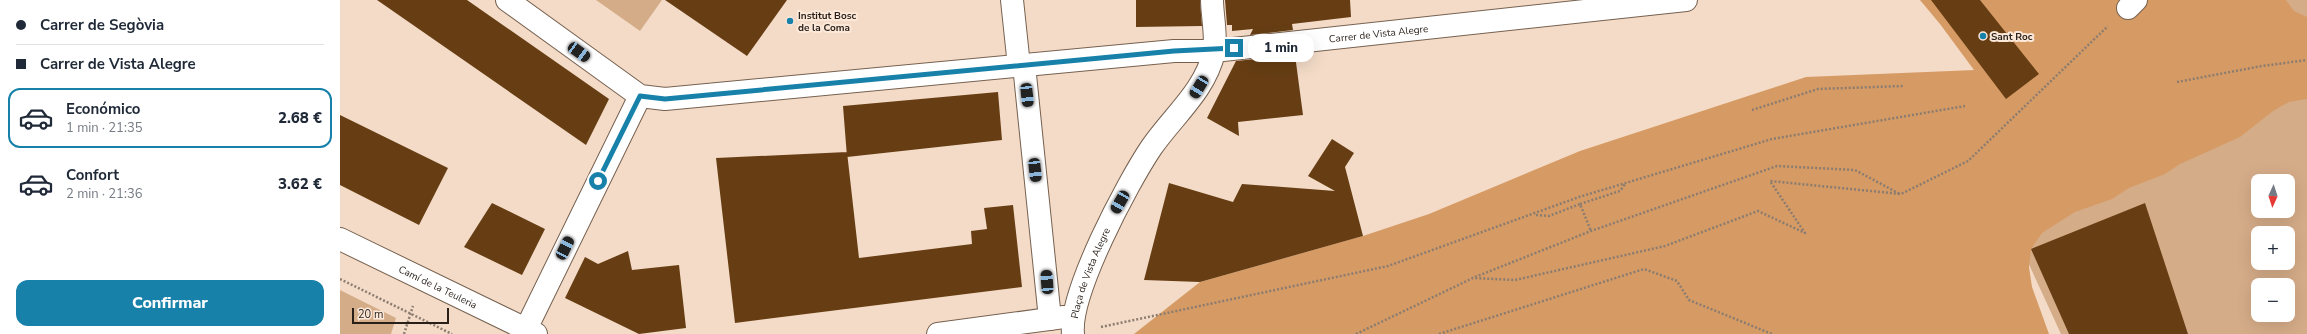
<!DOCTYPE html>
<html lang="es">
<meta charset="utf-8">
<style>
:root{--surface:#fff;--page:#f6f6f7;--text:#1f2937;--muted:#747a83;--line:#e0e1e3;--accent:#1781aa}
body{margin:0;font-family:"Nunito Sans",sans-serif;background:var(--page);color:var(--text);height:100vh;display:flex;flex-direction:column;font-size:15px;white-space:nowrap}
*{box-sizing:border-box;margin:0}
p{font-size:13px;color:var(--muted)}
.icon{flex:none;width:22px;height:22px;fill:none;stroke:currentColor;stroke-width:2;stroke-linecap:round;stroke-linejoin:round}
.map{position:relative;flex:1;overflow:hidden}
.side{display:flex;flex-direction:column;background:var(--surface);width:340px}
.side>*{flex:none}
.guide{display:grid;align-content:center;height:88px;padding:0 16px;background:var(--surface)}
.needle{width:26px;rotate:183deg}
.buttons{position:absolute;left:1911px;top:174px;display:grid;gap:8px}
.buttons a{display:grid;place-items:center;width:44px;height:44px;border-radius:8px;background:var(--surface);box-shadow:0 4px 16px #0002;font-size:20px}
.scale{position:absolute;left:12px;bottom:10px;width:97px;box-sizing:border-box;padding-left:4px;border:2px solid #281f18;border-top:0;font-size:11px;line-height:14px;white-space:nowrap;color:#281f18;-webkit-text-stroke:3px #fde9d9;paint-order:stroke}
.end{position:absolute;width:18px;height:18px;margin:-9px;border:5px solid #1781aa;background:#fff;box-shadow:0 0 0 2px #fff}
.from{border-radius:50%}
.bubble{position:absolute;height:28px;border-radius:12px;background:var(--surface);box-shadow:0 4px 16px #0002;font-size:13px;font-weight:800;line-height:28px;text-align:center}
.car{position:absolute;width:12px;height:24px;margin:-12px -6px;border-radius:5px;box-shadow:0 0 3px 1px #0007;background:linear-gradient(#222 24%,#8ab4d8 0 40%,#222 0 76%,#8ab4d8 0 86%,#222 0)}
.guide b{display:flex;align-items:center;gap:14px;height:38px;font-size:15px}
.guide b+b{border-top:1px solid var(--line)}
.guide i{width:10px;height:10px;background:var(--text)}
ul{padding:0;list-style:none}
li{display:flex;align-items:center;gap:12px;height:60px;margin:0 8px 6px;padding:0 8px;border:2px solid transparent;border-radius:12px}
li div{flex:1}
li b{display:block;font-size:15px}
li em{font-style:normal;font-weight:800}
li.active{border-color:var(--accent)}
li>.icon{width:36px;height:36px;stroke-width:1.5}
.action{display:flex;gap:8px;margin-top:auto;padding:8px 16px}
.action a{flex:1;height:46px;border-radius:12px;background:var(--accent);color:#fff;font-size:16px;font-weight:800;line-height:46px;text-align:center}
main{display:flex;flex:1;min-height:0}
.map>svg:first-child{display:block}
.green{fill:#d5ac88;fill-rule:evenodd}
.forest{fill:#d69b65}
.building{fill:#673e14}
.lines{fill:none;stroke-linecap:round;stroke-linejoin:round}
.minor-casing{stroke:#766150;stroke-width:24}
.path{stroke:#8c7c6f;stroke-width:2.5;stroke-dasharray:2 2;stroke-linecap:butt}
.minor{stroke:#fff;stroke-width:22}
.route{stroke:#1781aa;stroke-width:5}
.poi-dot{fill:#1781aa;stroke:#fde9d9;stroke-width:1.5}
.labels{text-anchor:middle;stroke-width:4;stroke-linejoin:round;paint-order:stroke}
.poi-label{font-size:10px;font-weight:bold;fill:#281f18;stroke:#fde9d9;text-anchor:start}
.street-label{font-size:10px;fill:#281f18;stroke:#fde9d9}
</style>
<main>
<section class="side">
<div class="guide">
<b><i class="from"></i>Carrer de Segòvia</b>
<b><i></i>Carrer de Vista Alegre</b>
</div>
<ul>
<li class="active"><svg class="icon" aria-label="car" viewBox="0 0 24 24"><path d="M5 17H2v-5l4-1 3-4h7l3 4 3 1v5h-3M9 17h6M6 11h13"/><circle cx="7" cy="17" r="2"/><circle cx="17" cy="17" r="2"/></svg><div><b>Económico</b><p>1 min · 21:35</p></div><em>2.68 €</em></li>
<li><svg class="icon" aria-label="car" viewBox="0 0 24 24"><path d="M5 17H2v-5l4-1 3-4h7l3 4 3 1v5h-3M9 17h6M6 11h13"/><circle cx="7" cy="17" r="2"/><circle cx="17" cy="17" r="2"/></svg><div><b>Confort</b><p>2 min · 21:36</p></div><em>3.62 €</em></li>
</ul>
<div class="action"><a>Confirmar</a></div>
</section>
<div class="map">
<svg width="1967" height="334" viewBox="0 0 1967 334">
<rect width="100%" height="100%" fill="#f3dbc7"/>
<path class="green" d="M256,0H322L300,31Z
M1846,0H1967V334H1721L1647,173ZM1918,181H1948V211H1918ZM1918,233H1948V263H1918ZM1918,285H1948V315H1918Z
M0,290L56,318L51,334H0Z"/>
<path class="forest" d="M1580,0H1946L1954,11L1967,17V99L1949,102L1933,111L1900,137L1840,164L1825,174L1789,188L1772,199L1735,212L1702,233L1691,249L1689,267L1692,287L1709,334H794L860,282L1023,236L1089,214L1240,151L1466,77L1634,70L1600,24Z"/>
<path class="building" d="M37,0H127L269,99L246,145Z
M325,0H447L407,56Z
M796,0H860L862,26L796,27Z
M885,0H1010L1011,17L952,24L953,30L910,35L913,29L892,31V25H887Z
M1591,0H1640L1699,74L1666,99Z
M955,55L963,115L898,122L899,136L867,118L896,61Z
M658,92L662,140L507,157L503,106Z
M0,115L108,168L79,225L0,185Z
M992,139L1014,153L1005,167L1023,236L860,282L804,280L829,183L893,202L902,184L995,191L968,176Z
M507,152L519,258L632,244L631,231L647,229L644,208L673,205L682,287L395,323L376,158Z
M152,203L205,229L182,275L124,247Z
M1805,203L1848,334H1729L1691,249Z
M288,251L292,270L339,265L346,328L299,334L225,298L245,257L258,264Z"/>
<g class="lines">
<defs>
<g id="minor">
<path id="s1" d="M167,0L300,96L325,99L834,51H874L1346,0"/>
<path d="M672,0L679,66"/>
<path d="M1788,8L1796,0"/>
<path d="M684,65L710,319"/>
<path id="s2" d="M0,239L196,334"/>
<path d="M186,329L300,96"/>
<path d="M598,334L724,317"/>
<path id="s3" d="M733,334C729,293 787,184 811,148C833,116 865,91 874,52C877,38 872,14 872,0"/>
</g>
</defs>
<use href="#minor" class="minor-casing"/>
<path class="path" d="M1837,82L1922,66L1967,60
M1412,110L1478,89L1563,86
M1240,204L1280,191L1285,184
M1196,215L1209,216L1240,204L1251,231
M1135,277L1251,231L1437,166L1515,170L1560,194
M0,279L112,334
M761,327L1048,266L1239,197L1432,139L1625,106
M64,334L73,306
M1016,334L1133,278L1175,280L1325,246L1418,211L1465,233L1430,181L1561,194L1628,161L1768,26
M1099,334L1304,269L1337,281L1349,300L1432,334"/>
<use href="#minor" class="minor"/>
</g>
<g class="lines">
<path class="route" d="M258,181L300,96L325,99L834,51L894,48"/>
</g>
<g class="poi-dot">
<circle cx="450" cy="21" r="4"/>
<circle cx="1643" cy="36" r="4"/>
</g>
<g class="labels">
<g class="poi-label">
<text x="458" y="19">Institut Bosc<tspan x="458" dy="12">de la Coma</tspan></text>
<text x="1651" y="40">Sant Roc</text>
</g>
<g class="street-label">
<text dy="4" stroke="none"><textPath href="#s1" startOffset="906">Carrer de Vista Alegre</textPath></text>
<text dy="4" stroke="none"><textPath href="#s3" startOffset="64">Plaça de Vista Alegre</textPath></text>
<text dy="4" stroke="none"><textPath href="#s2" startOffset="109">Camí de la Teuleria</textPath></text>
</g>
</g>
</svg>
<div class="buttons">
<a><svg class="needle" viewBox="-14 -14 28 28"><path d="M0-13l5 13h-10z" fill="#e53935"/><path d="M0 13l5-13h-10z" fill="#747a83"/></svg></a>
<a>+</a>
<a>−</a>
</div>
<div class="scale">20 m</div>
<i class="end from" style="left:258px;top:181px"></i>
<i class="end" style="left:894px;top:48px"></i>
<div class="bubble" style="left:908px;top:34px;width:66px">1 min</div>
<i class="car" style="left:239px;top:52px;rotate:126deg"></i>
<i class="car" style="left:859px;top:87px;rotate:211deg"></i>
<i class="car" style="left:687px;top:95px;rotate:174deg"></i>
<i class="car" style="left:695px;top:170px;rotate:174deg"></i>
<i class="car" style="left:780px;top:202px;rotate:210deg"></i>
<i class="car" style="left:225px;top:248px;rotate:26deg"></i>
<i class="car" style="left:707px;top:282px;rotate:356deg"></i>
</div>
</main>
